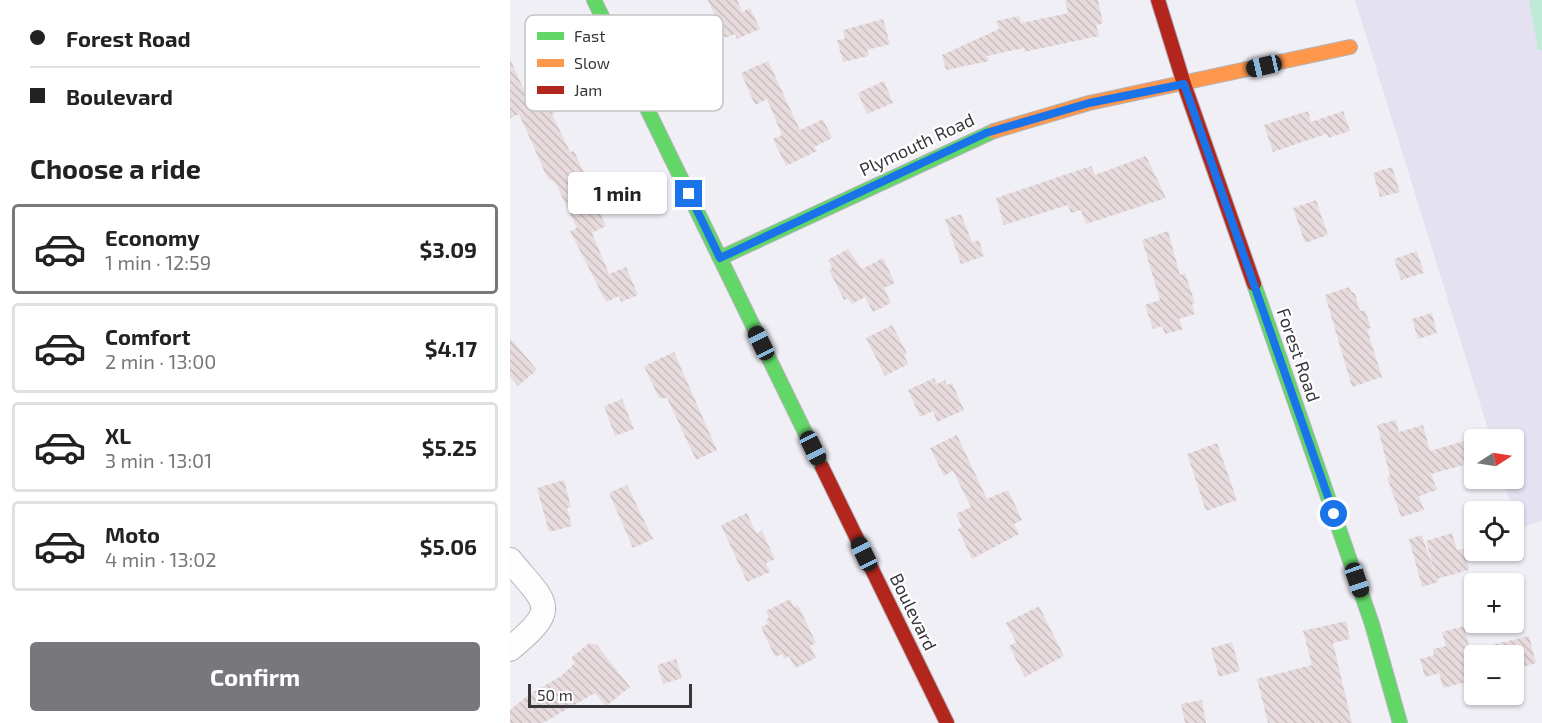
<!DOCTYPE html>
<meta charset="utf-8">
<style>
:root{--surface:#fff;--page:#f6f6f6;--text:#222;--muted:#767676;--line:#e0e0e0;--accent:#78777c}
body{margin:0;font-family:"Exo 2",sans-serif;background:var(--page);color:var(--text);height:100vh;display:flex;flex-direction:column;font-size:22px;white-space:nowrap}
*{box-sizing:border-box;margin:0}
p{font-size:20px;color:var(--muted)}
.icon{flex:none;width:33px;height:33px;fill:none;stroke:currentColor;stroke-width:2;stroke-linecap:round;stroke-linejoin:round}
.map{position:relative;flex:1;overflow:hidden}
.drawer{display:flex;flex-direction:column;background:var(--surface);width:510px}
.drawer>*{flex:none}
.guide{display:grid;align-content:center;height:132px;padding:0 30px;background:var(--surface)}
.needle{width:39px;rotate:78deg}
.controls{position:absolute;left:954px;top:429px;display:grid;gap:12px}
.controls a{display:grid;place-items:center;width:60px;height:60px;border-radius:6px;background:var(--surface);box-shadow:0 2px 4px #0004;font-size:30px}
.scale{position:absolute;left:18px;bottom:15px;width:164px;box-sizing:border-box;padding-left:6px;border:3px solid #37363b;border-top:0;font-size:16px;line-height:21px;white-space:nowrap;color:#37363b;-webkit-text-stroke:4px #fff;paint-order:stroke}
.end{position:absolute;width:27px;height:27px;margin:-14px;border:8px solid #1a73e8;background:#fff;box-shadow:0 0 0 3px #fff}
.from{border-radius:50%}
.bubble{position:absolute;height:42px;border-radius:6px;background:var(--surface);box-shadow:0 2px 4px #0004;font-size:20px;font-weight:700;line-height:42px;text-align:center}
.car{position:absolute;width:18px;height:36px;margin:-18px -9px;border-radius:8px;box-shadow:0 0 4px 2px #0007;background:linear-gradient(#222 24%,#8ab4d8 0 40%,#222 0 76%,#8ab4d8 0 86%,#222 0)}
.guide b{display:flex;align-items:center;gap:21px;height:57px;font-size:22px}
.guide b+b{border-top:2px solid var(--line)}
.guide i{width:15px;height:15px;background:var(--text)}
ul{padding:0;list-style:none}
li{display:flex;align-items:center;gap:18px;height:90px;margin:0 12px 9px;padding:0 18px;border:3px solid var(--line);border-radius:6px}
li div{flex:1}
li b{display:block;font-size:22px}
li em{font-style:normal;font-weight:700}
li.selected{border-color:var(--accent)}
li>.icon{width:54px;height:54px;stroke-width:1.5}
h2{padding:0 30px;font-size:27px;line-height:72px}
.cta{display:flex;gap:12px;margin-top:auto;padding:12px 30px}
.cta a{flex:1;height:69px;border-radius:6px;background:var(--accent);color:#fff;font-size:24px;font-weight:700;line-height:69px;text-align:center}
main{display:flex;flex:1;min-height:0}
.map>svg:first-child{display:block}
.built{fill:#e4e2f0}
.pitch{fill:#c0ead8}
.building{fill:url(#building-back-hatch)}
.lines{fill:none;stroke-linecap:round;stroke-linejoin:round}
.street-casing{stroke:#b5b4b9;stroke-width:26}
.fast-casing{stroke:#b5b4b9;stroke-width:16}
.slow-casing{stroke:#b5b4b9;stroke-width:16}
.jam-casing{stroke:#b5b4b9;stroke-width:16}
.street{stroke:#fdfdfe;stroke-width:24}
.fast{stroke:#63d668;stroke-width:14}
.slow{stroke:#ff974d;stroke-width:14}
.jam{stroke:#b3261e;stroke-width:14}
.route{stroke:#1a73e8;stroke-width:8}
.labels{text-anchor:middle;stroke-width:4.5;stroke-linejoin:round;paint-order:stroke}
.street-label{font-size:18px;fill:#37363b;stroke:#fff}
.key{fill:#fff;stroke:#c3c3c4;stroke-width:1.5}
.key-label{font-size:16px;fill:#37363b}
</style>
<main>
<section class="drawer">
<div class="guide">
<b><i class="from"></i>Forest Road</b>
<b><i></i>Boulevard</b>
</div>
<h2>Choose a ride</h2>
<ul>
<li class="selected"><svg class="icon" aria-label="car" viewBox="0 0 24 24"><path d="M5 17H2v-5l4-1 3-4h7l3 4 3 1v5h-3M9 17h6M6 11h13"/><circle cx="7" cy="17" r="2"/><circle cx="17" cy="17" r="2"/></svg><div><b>Economy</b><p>1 min · 12:59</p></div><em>$3.09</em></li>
<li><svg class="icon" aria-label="car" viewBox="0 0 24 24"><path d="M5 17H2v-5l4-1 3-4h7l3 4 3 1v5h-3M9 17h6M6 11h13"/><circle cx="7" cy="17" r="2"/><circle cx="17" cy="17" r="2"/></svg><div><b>Comfort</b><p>2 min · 13:00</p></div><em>$4.17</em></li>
<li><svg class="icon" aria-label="car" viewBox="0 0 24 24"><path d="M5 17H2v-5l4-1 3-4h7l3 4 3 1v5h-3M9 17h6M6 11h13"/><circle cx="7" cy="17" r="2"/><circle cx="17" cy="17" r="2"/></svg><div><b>XL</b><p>3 min · 13:01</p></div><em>$5.25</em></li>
<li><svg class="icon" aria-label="car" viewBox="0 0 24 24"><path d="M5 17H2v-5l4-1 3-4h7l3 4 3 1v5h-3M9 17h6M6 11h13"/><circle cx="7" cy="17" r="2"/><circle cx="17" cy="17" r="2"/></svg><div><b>Moto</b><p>4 min · 13:02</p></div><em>$5.06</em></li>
</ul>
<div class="cta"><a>Confirm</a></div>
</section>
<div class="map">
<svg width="1032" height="723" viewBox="0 0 1032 723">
<defs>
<pattern id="building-back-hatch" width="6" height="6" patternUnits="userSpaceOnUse" patternTransform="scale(1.5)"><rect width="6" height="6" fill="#e8dbdd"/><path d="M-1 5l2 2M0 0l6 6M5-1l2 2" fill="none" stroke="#c8bdbf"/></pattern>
</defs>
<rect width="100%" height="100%" fill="#f0eff6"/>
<path class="built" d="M845,0H1032V521L1008,528L993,479L1004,478V440L981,439Z"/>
<path class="pitch" d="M1019,0H1032V50H1028Z"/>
<path class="building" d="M198,0H227L232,12L240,8L250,29L227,39L225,34L215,38Z
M555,0H588L593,23L586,25L589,36L514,52V48L477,56L479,61L436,70L432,55L489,29L486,21L509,16L511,23L558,13Z
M373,19L380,44L357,50L359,56L333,62L327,40L335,39L333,30Z
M0,59L15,92L32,84L45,112L42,114L60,152L64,151L75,175L72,176L96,226L82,233L99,274L116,267L128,295L111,302L109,296L96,302L60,231L67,228L46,184L37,177L9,114L0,118Z
M258,61L290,130L313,119L322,138L304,147L307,151L276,166L263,139L272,135L257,99L245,105L231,73Z
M374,81L383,103L357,114L348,93Z
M798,111L801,122L833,111L840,131L818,138L816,134L763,152L754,125Z
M636,156L656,198L576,224L571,210L561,213L558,205L494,225L486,198L581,166L585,175Z
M882,167L890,192L870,197L863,173Z
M806,200L818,235L795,243L783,208Z
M451,214L462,242L469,240L474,256L451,264L435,219Z
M658,231L670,275L675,273L685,303L682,304L685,314L669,319L673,329L655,334L652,326L643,329L635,305L650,300L632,240Z
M338,249L352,269L373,258L385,283L374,288L381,303L363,312L355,297L342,304L338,298L334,300L319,270L322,268L318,260Z
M907,251L914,273L891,280L884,259Z
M839,287L841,292L845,293L850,311L855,310L861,328L857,329L872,377L842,387L815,295Z
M922,313L927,333L908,339L902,319Z
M382,325L397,353L394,355L398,364L375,376L356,338Z
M0,338L27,370L8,386L0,376Z
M164,352L207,450L186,460L157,398H149L134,366Z
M424,378L427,384L435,380L437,385L442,383L454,410L427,422L423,411L410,417L398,390Z
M112,399L124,429L105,436L94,406Z
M886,420L889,432L913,425L920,451L964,438V462L921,474L927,490L909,496L914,510L891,517L877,477L880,476L867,425Z
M447,435L477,499L498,490L512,520L504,524L509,534L462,559L448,529L452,527L446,514L461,507L443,471L434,476L420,448Z
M707,443L727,500L696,511L677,454Z
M54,480L61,507L57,508L62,526L39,532L27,488Z
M117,485L143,539L123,548L99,493Z
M237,513L246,533L252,531L265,559L256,563L260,572L237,582L211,525Z
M942,533L947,550L954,549L959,570L927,579L928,582L912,587L899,539L912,535L925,574L916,541Z
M280,599L284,607L288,605L306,643L300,646L306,658L285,668L279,656L274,659L272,654L265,657L251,627L258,624L256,620L259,618L256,611Z
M529,606L554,656L515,677L499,646L506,642L496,623Z
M836,621L840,639L823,643L842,723H758L747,679L802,665L793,631Z
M954,626L960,650L964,649V680L933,688L929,673L915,677L910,659L924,655L923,649L936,646L932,632Z
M1019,636L1026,663L1004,669V656H966L965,649Z
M722,642L730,671L709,677L701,648Z
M79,643L87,645L120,687L96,706L85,693L33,723H0V710L20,694L51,676L65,663L61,658Z
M166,659L172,678L153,684L147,665Z
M692,700L696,723H675L671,704Z"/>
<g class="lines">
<defs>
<path id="street" d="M0,560C37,605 51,607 0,649"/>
<path id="fast" d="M84,0L312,467
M210,258L484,131
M744,284L862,624L890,723"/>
<path id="slow" d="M484,131L579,103L840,47"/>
<path id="jam" d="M648,0L674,84L744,284
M312,467L437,723"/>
</defs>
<use href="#street" class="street-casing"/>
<use href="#fast" class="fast-casing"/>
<use href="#slow" class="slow-casing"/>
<use href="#jam" class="jam-casing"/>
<use href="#street" class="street"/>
<use href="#fast" class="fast"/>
<use href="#slow" class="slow"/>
<use href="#jam" class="jam"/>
</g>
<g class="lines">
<path class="route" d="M179,194L210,258L476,133L579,103L674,84L824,514"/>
</g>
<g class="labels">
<g class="street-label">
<text transform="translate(407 145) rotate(-25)" y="6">Plymouth Road</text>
<text transform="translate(788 355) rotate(71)" y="6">Forest Road</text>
<text transform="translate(403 612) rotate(64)" y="6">Boulevard</text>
</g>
</g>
<rect x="15" y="15" width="198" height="96" rx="9" class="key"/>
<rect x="27" y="32" width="27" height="8" fill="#63d668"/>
<rect x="27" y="59" width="27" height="8" fill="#ff974d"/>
<rect x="27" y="86" width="27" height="8" fill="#b3261e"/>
<g class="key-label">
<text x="64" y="42">Fast</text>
<text x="64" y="69">Slow</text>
<text x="64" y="96">Jam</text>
</g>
</svg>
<div class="controls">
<a><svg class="needle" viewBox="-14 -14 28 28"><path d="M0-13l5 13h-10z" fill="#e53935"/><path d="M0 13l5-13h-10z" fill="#767676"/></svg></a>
<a><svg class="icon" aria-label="locate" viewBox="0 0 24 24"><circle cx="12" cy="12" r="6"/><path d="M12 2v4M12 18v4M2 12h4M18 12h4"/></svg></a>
<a>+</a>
<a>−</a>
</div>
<div class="scale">50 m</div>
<i class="end from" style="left:824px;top:514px"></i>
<i class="end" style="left:179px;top:194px"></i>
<div class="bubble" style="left:58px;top:172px;width:99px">1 min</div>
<i class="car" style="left:754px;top:66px;rotate:257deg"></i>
<i class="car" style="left:251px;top:343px;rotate:334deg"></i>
<i class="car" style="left:303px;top:448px;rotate:154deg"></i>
<i class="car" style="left:354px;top:554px;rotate:334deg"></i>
<i class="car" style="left:847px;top:580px;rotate:161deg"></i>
</div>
</main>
